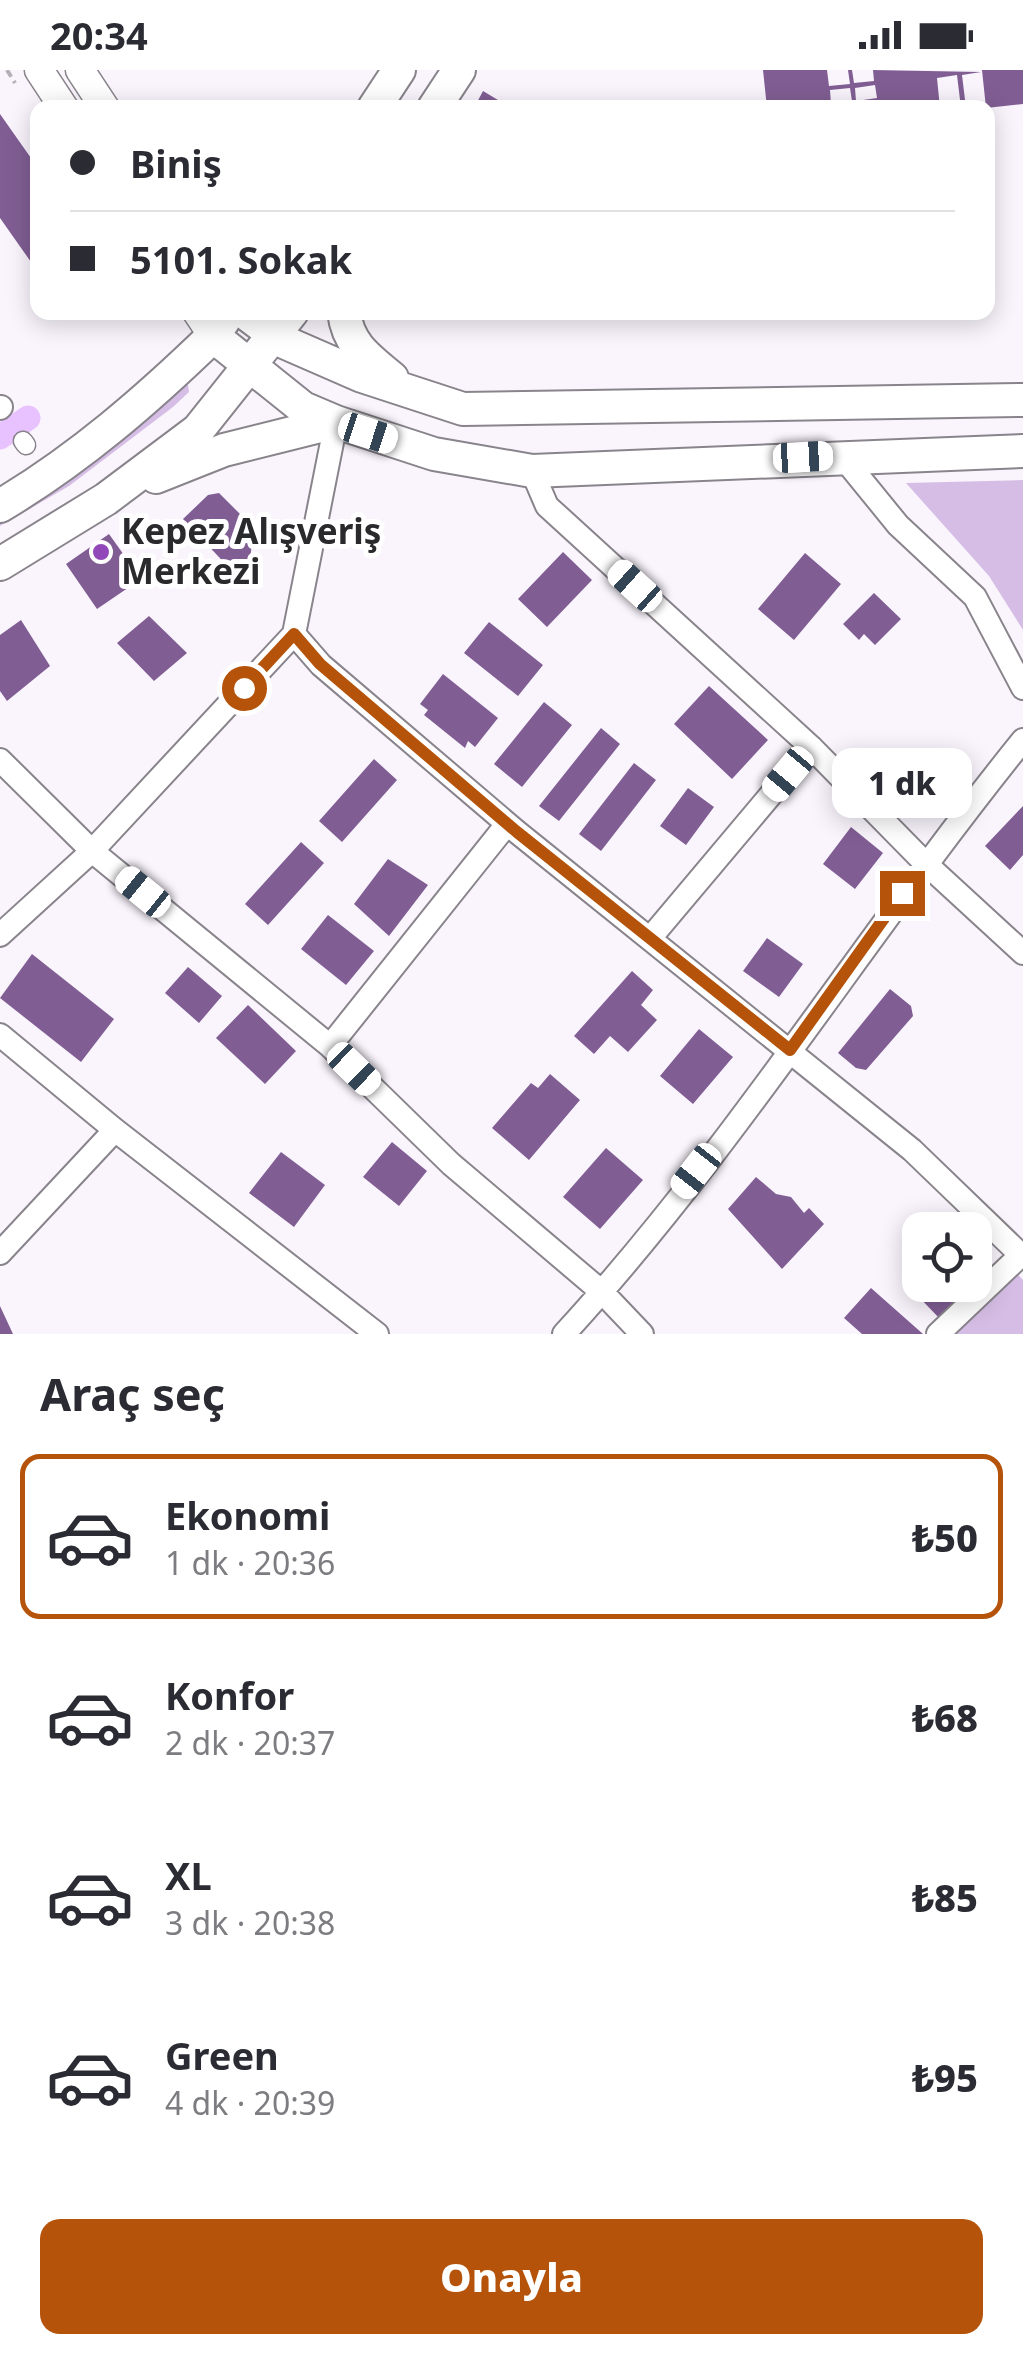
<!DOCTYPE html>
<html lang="tr">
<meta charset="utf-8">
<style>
:root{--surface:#fff;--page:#f2f2f3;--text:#2b2b33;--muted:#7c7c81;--line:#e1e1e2;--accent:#b45309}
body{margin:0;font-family:"Noto Sans",sans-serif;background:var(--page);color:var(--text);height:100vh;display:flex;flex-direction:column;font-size:38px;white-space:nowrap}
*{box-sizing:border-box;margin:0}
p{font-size:32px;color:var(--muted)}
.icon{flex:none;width:55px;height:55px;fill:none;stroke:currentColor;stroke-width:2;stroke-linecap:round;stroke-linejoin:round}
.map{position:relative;height:1264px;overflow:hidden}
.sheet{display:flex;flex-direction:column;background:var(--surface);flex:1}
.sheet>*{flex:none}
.banner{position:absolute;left:30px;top:30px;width:965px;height:220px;border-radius:20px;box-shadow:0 5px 25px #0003;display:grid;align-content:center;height:220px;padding:0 40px;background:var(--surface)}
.buttons{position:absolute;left:902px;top:1142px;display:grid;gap:20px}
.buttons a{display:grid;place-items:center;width:90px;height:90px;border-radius:20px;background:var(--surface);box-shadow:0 5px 25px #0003;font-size:50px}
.end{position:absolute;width:45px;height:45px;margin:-22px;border:12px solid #b45309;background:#fff;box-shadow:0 0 0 5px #fff}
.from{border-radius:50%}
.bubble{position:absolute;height:70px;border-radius:20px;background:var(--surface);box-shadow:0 5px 25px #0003;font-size:32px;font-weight:800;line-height:70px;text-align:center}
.car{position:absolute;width:30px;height:60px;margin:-30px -15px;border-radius:12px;box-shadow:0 0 8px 2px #0007;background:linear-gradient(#fff 24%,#345 0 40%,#fff 0 76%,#345 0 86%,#fff 0)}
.banner b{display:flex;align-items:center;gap:35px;height:95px;font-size:38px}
.banner b+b{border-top:2px solid var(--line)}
.banner i{width:25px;height:25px;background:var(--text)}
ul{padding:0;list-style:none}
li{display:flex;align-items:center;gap:30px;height:165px;margin:0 20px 15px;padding:0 20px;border:5px solid transparent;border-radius:20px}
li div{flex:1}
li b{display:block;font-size:38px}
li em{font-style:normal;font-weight:800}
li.on{border-color:var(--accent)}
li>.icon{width:90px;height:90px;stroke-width:1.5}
h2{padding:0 40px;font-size:45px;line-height:120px}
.button{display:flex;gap:20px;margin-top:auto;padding:20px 40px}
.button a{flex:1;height:115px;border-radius:20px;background:var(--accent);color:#fff;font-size:40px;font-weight:800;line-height:115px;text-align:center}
.status{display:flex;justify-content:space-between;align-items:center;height:70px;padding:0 50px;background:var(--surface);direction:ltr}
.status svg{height:28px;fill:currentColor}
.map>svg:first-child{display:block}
.green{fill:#d6bde5}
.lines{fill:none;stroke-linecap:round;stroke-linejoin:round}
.canal{stroke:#e8c2fe;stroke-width:25}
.building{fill:#805e94;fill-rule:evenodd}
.pedestrian-casing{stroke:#89848c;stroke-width:21}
.minor-casing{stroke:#89848c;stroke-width:26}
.tertiary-casing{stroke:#89848c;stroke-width:31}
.secondary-casing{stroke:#89848c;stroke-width:36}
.path{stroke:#b4b0b7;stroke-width:4;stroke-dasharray:8 5;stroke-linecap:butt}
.pedestrian{stroke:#fff;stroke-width:18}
.minor{stroke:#fff;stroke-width:22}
.tertiary{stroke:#fff;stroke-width:28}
.secondary{stroke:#fff;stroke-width:32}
.route{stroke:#b45309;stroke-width:12}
.poi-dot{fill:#9348b9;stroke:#fff;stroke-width:4}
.labels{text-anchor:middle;stroke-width:10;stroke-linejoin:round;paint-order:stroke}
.poi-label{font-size:35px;font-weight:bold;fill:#2a292c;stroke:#fff;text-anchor:start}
</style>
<div class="status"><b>20:34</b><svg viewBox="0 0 49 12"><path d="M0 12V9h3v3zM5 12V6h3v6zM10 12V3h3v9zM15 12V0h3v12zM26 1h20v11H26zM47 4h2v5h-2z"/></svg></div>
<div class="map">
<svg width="1023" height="1264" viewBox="0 0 1023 1264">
<rect width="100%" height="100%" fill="#faf5fd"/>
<path class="green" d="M178,312L188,315L189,322L173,337L69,416L0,456V437Z
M1023,410V560L989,506L906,413Z
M1015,1201L1023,1210V1264H949Z"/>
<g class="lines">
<path class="canal" d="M0,367L28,348"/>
</g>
<path class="building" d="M763,0H827L829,16L850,14L848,0H852L854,13L874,11L873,0L981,2L962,5L966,38H961L957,5L937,8L940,38H767ZM875,15L877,28L856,31L855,18ZM850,18L852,31L831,34L830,20Z
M982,0H1023V34L986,38Z
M483,21L503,33L501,38H474Z
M0,44L38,98V202L0,148Z
M219,423L254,458L250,489L234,503L183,449L208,425Z
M109,464L141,509L97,539L66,494Z
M563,482L592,510L547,557L518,529Z
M805,483L841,514L794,570L758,539Z
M874,523L901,549L875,575L864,564L859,570L843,554Z
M149,546L187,583L154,611L117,573Z
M21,550L50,596L7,631L0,621V565Z
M489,552L543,595L518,626L464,583Z
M443,604L498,648L475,677L468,671L465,678L424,645L428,640L420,634Z
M709,616L768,670L732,709L674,654Z
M544,632L572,655L522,717L494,694Z
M601,658L620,674L559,751L539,736Z
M374,689L397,710L342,772L319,751Z
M634,693L656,710L601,781L579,764Z
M688,718L714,737L686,775L660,756Z
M1023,736V785L1010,800L985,776Z
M851,757L883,783L855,819L823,794Z
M301,772L324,793L268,855L245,834Z
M388,789L428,815L389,866L354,834Z
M328,845L374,881L346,915L301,879Z
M767,868L803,894L779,927L743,901Z
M32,884L114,949L81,992L0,928Z
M188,897L222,926L199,953L165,923Z
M632,901L653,920L641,935L657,950L628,982L610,966L594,984L574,966Z
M890,919L911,936L913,946L866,1000L856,998L838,983Z
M248,935L296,981L265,1014L216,968Z
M699,959L733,987L693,1034L660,1006Z
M550,1004L580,1030L529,1090L492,1058L531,1013L538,1018Z
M392,1072L427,1101L399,1136L363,1107Z
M606,1078L643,1110L600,1159L563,1127Z
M281,1082L325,1115L294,1157L249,1123Z
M756,1107L776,1124L791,1127L804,1143L809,1138L824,1154L782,1199L728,1139Z
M975,1186L990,1201L940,1249L917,1225L928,1215H975Z
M871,1218L923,1264H862L844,1248Z
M0,1236L13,1264H0Z"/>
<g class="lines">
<defs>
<path id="pedestrian" d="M23,371L26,375"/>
<path id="minor" d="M0,338L1,337
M841,385L898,455L975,527L1023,618
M532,401L547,436L811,677L924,792L1023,883
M294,564L321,595L517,762L912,1080L1023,1187
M0,690L92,781L330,976L451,1094L602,1222L642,1264
M0,865L92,781L294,564L336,352
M652,866L811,677
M0,965L115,1060L377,1264
M330,976L507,754
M0,1183L115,1060
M564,1264C733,1080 866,864 1023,670
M938,1264L1021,1185"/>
<path id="tertiary" d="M39,0L64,38
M80,0L105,38
M197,242L213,266"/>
<path id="secondary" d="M374,38L399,0
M434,38L459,0
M244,242L284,272L362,306L463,339L1023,330
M344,242C348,275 368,288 392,308
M213,266L303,338L336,352L434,384L532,401L1023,381
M156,407L224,380L336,352
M0,436C79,389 147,330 213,266L224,250
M0,494L106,429L198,360L292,242"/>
</defs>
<use href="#pedestrian" class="pedestrian-casing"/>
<use href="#minor" class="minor-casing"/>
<use href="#tertiary" class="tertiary-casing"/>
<use href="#secondary" class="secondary-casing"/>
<path class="path" d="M7,0L15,13"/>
<use href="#pedestrian" class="pedestrian"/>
<use href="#minor" class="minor"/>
<use href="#tertiary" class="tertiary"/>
<use href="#secondary" class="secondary"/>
</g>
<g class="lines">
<path class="route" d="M244,618L294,564L320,594L517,762L790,980L902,823"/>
</g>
<circle class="poi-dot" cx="101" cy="482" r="10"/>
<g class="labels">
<g class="poi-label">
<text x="121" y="474">Kepez Alışveriş<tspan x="121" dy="40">Merkezi</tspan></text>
</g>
</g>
</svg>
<div class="buttons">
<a><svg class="icon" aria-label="locate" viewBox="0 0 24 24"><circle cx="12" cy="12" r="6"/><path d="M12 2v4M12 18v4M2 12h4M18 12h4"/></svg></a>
</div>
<i class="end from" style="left:244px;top:618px"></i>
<i class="end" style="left:902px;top:823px"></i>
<div class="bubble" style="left:832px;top:678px;width:140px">1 dk</div>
<i class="car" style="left:368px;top:363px;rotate:108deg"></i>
<i class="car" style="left:803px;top:387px;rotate:87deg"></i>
<i class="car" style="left:635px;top:516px;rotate:312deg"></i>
<i class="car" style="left:788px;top:704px;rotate:220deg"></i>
<i class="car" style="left:143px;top:822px;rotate:309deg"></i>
<i class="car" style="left:354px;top:999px;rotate:134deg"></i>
<i class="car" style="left:696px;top:1101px;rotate:218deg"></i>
<div class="banner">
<b><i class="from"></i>Biniş</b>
<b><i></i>5101. Sokak</b>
</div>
</div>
<section class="sheet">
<h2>Araç seç</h2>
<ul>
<li class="on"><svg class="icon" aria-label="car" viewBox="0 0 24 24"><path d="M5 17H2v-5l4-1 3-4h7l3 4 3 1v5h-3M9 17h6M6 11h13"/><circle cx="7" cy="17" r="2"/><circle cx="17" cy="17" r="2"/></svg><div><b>Ekonomi</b><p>1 dk · 20:36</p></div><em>₺50</em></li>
<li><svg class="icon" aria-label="car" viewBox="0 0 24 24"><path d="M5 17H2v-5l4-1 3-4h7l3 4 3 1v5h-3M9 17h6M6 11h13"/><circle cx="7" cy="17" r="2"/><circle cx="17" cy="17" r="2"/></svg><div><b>Konfor</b><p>2 dk · 20:37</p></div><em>₺68</em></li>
<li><svg class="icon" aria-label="car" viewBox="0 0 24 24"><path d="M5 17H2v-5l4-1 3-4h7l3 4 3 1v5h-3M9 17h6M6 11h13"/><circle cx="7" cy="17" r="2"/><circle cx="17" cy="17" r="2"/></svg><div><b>XL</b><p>3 dk · 20:38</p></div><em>₺85</em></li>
<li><svg class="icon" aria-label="car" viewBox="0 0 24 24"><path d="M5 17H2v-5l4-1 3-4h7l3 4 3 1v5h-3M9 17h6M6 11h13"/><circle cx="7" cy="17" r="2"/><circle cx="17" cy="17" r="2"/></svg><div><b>Green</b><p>4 dk · 20:39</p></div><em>₺95</em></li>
</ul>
<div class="button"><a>Onayla</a></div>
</section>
